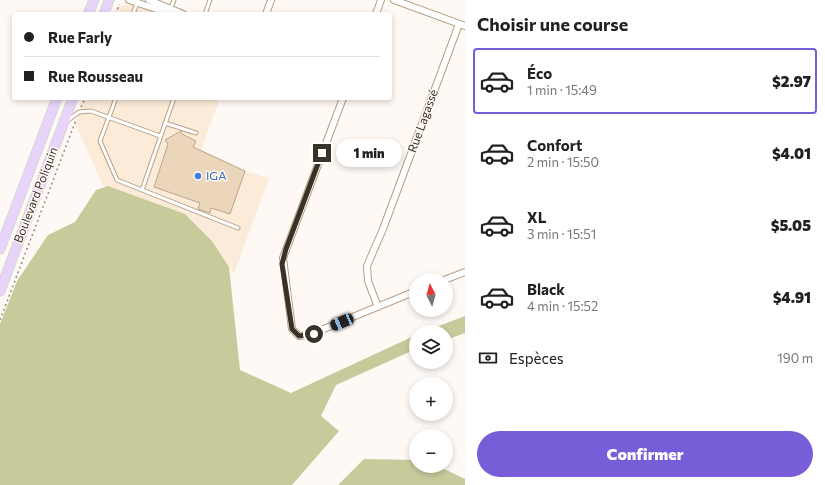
<!DOCTYPE html>
<html lang="fr">
<meta charset="utf-8">
<style>
:root{--surface:#fff;--page:#f6f6f6;--text:#202124;--muted:#757577;--line:#e0e0e0;--accent:#775ed8}
body{margin:0;font-family:Commissioner,sans-serif;background:var(--page);color:var(--text);height:100vh;display:flex;flex-direction:column;font-size:15px;white-space:nowrap}
*{box-sizing:border-box;margin:0}
p{font-size:13px;color:var(--muted)}
.icon{flex:none;width:22px;height:22px;fill:none;stroke:currentColor;stroke-width:2;stroke-linecap:round;stroke-linejoin:round}
.map{position:relative;flex:1;overflow:hidden}
.sheet{display:flex;flex-direction:column;background:var(--surface);width:360px}
.sheet>*{flex:none}
.hud{position:absolute;left:12px;top:12px;width:380px;height:88px;border-radius:4px;box-shadow:0 2px 6px #0003;display:grid;align-content:center;height:88px;padding:0 12px;background:var(--surface)}
.needle{width:26px;rotate:354deg}
.controls{position:absolute;left:409px;top:273px;display:grid;gap:8px}
.controls a{display:grid;place-items:center;width:44px;height:44px;border-radius:50%;background:var(--surface);box-shadow:0 2px 6px #0003;font-size:20px}
.end{position:absolute;width:18px;height:18px;margin:-9px;border:5px solid #3a3127;background:#fff;box-shadow:0 0 0 2px #fff}
.from{border-radius:50%}
.bubble{position:absolute;height:28px;border-radius:14px;background:var(--surface);box-shadow:0 2px 6px #0003;font-size:13px;font-weight:800;line-height:28px;text-align:center}
.car{position:absolute;width:12px;height:24px;margin:-12px -6px;border-radius:5px;box-shadow:0 0 3px 1px #0007;background:linear-gradient(#222 24%,#8ab4d8 0 40%,#222 0 76%,#8ab4d8 0 86%,#222 0)}
.hud b{display:flex;align-items:center;gap:14px;height:38px;font-size:15px}
.hud b+b{border-top:1px solid var(--line)}
.hud i{width:10px;height:10px;background:var(--text)}
ul{padding:0;list-style:none}
li{display:flex;align-items:center;gap:12px;height:66px;margin:0 8px 6px;padding:0 4px;border:2px solid transparent;border-radius:4px}
li div{flex:1}
li b{display:block;font-size:15px}
li em{font-style:normal;font-weight:800}
li.selected{border-color:var(--accent)}
li>.icon{width:36px;height:36px;stroke-width:1.5}
h2{padding:0 12px;font-size:18px;line-height:48px}
.pay{display:flex;align-items:center;gap:10px;height:44px;padding:0 12px;font-size:15px}
.pay p{margin-inline-start:auto}
.action{display:flex;gap:8px;margin-top:auto;padding:8px 12px}
.action a{flex:1;height:46px;border-radius:24px;background:var(--accent);color:#fff;font-size:16px;font-weight:800;line-height:46px;text-align:center}
main{display:flex;flex:1;min-height:0}
.map>svg:first-child{display:block}
.built{fill:#fcebd8}
.forest{fill:#c7ca9b}
.building{fill:#ebd5bb;stroke:#bba68d}
.lines{fill:none;stroke-linecap:round;stroke-linejoin:round}
.lane-casing{stroke:#b5a087;stroke-width:5}
.street-casing{stroke:#b5a087;stroke-width:8}
.primary-casing{stroke:#d8d6d4;stroke-width:11}
.path{stroke:#938c84;stroke-width:1.5;stroke-dasharray:2 3;stroke-linecap:butt}
.lane{stroke:#fff;stroke-width:3}
.street{stroke:#fff;stroke-width:6}
.primary{stroke:#e8d3fa;stroke-width:9}
.route{stroke:#3a3127;stroke-width:5}
.shop-dot{fill:#3f7fe0;stroke:#fef9f4;stroke-width:1.5}
.labels{text-anchor:middle;stroke-width:3;stroke-linejoin:round;paint-order:stroke}
.street-label{font-size:12px;fill:#3a3127;stroke:#fef9f4}
.shop-label{font-size:12px;fill:#366cbe;stroke:#fef9f4;text-anchor:start}
</style>
<main>
<div class="map">
<svg width="465" height="485" viewBox="0 0 465 485">
<rect width="100%" height="100%" fill="#fef9f4"/>
<path class="built" d="M123,5H131L158,14H114L118,6Z
M84,98H220L201,150L245,171L269,178L234,274L212,241L185,214L108,186L104,187L75,124Z"/>
<path class="forest" d="M108,186L185,214L212,241L229,267L240,370L291,393L416,335V349L336,385L321,416L339,431L292,485H0V324L17,281L48,235L75,222L96,190Z
M465,316V333L446,340V332H423Z
M364,459L416,460V466H438L465,479V485H338Z"/>
<path class="building" d="M181,131L182,134L196,141L193,147L245,171L230,214L211,208L210,213L198,209L200,203L154,187L168,144L165,140Z"/>
<g class="lines">
<defs>
<path id="lane" d="M171,8L174,0
M133,14L137,3
M205,14L210,0
M116,98L100,141L117,180L238,228
M67,121L79,112L91,111L160,136
M165,123L196,133
M142,190L174,98"/>
<path id="street" d="M129,0L162,11L170,10
M149,0L183,14
M394,0L465,26
M266,14L271,0
M376,14L381,0
M343,98L283,258L292,329L299,336L309,335L416,291
M444,280L465,272
M378,307L368,281L367,266L383,229L459,24"/>
<path id="primary" d="M88,14L94,0
M104,14L109,0
M0,249L57,98
M0,291L73,98"/>
</defs>
<use href="#lane" class="lane-casing"/>
<use href="#street" class="street-casing"/>
<use href="#primary" class="primary-casing"/>
<path class="path" d="M116,14L119,4
M81,107L85,98
M0,320L76,120"/>
<use href="#lane" class="lane"/>
<use href="#street" class="street"/>
<use href="#primary" class="primary"/>
</g>
<g class="lines">
<path class="route" d="M314,334L299,336L292,329L282,264L286,249L322,153"/>
</g>
<circle class="shop-dot" cx="198" cy="176" r="4"/>
<g class="labels">
<g class="street-label">
<text transform="translate(423 121) rotate(-70)" y="4">Rue Lagassé</text>
<text transform="translate(36 195) rotate(-69)" y="4">Boulevard Poliquin</text>
</g>
<g class="shop-label">
<text x="206" y="180">IGA</text>
</g>
</g>
</svg>
<div class="controls">
<a><svg class="needle" viewBox="-14 -14 28 28"><path d="M0-13l5 13h-10z" fill="#e53935"/><path d="M0 13l5-13h-10z" fill="#757577"/></svg></a>
<a><svg class="icon" aria-label="layers" viewBox="0 0 24 24"><path d="M12 4l9 5-9 5-9-5zM3 14l9 5 9-5"/></svg></a>
<a>+</a>
<a>−</a>
</div>
<i class="end from" style="left:314px;top:334px"></i>
<i class="end" style="left:322px;top:153px"></i>
<div class="bubble" style="left:336px;top:139px;width:66px">1 min</div>
<i class="car" style="left:342px;top:322px;rotate:247deg"></i>
<div class="hud">
<b><i class="from"></i>Rue Farly</b>
<b><i></i>Rue Rousseau</b>
</div>
</div>
<section class="sheet">
<h2>Choisir une course</h2>
<ul>
<li class="selected"><svg class="icon" aria-label="car" viewBox="0 0 24 24"><path d="M5 17H2v-5l4-1 3-4h7l3 4 3 1v5h-3M9 17h6M6 11h13"/><circle cx="7" cy="17" r="2"/><circle cx="17" cy="17" r="2"/></svg><div><b>Éco</b><p>1 min · 15:49</p></div><em>$2.97</em></li>
<li><svg class="icon" aria-label="car" viewBox="0 0 24 24"><path d="M5 17H2v-5l4-1 3-4h7l3 4 3 1v5h-3M9 17h6M6 11h13"/><circle cx="7" cy="17" r="2"/><circle cx="17" cy="17" r="2"/></svg><div><b>Confort</b><p>2 min · 15:50</p></div><em>$4.01</em></li>
<li><svg class="icon" aria-label="car" viewBox="0 0 24 24"><path d="M5 17H2v-5l4-1 3-4h7l3 4 3 1v5h-3M9 17h6M6 11h13"/><circle cx="7" cy="17" r="2"/><circle cx="17" cy="17" r="2"/></svg><div><b>XL</b><p>3 min · 15:51</p></div><em>$5.05</em></li>
<li><svg class="icon" aria-label="car" viewBox="0 0 24 24"><path d="M5 17H2v-5l4-1 3-4h7l3 4 3 1v5h-3M9 17h6M6 11h13"/><circle cx="7" cy="17" r="2"/><circle cx="17" cy="17" r="2"/></svg><div><b>Black</b><p>4 min · 15:52</p></div><em>$4.91</em></li>
</ul>
<div class="pay"><svg class="icon" aria-label="cash" viewBox="0 0 24 24"><path d="M3 7h18v10H3z"/><circle cx="12" cy="12" r="2"/></svg>Espèces<p>190 m</p></div>
<div class="action"><a>Confirmer</a></div>
</section>
</main>
